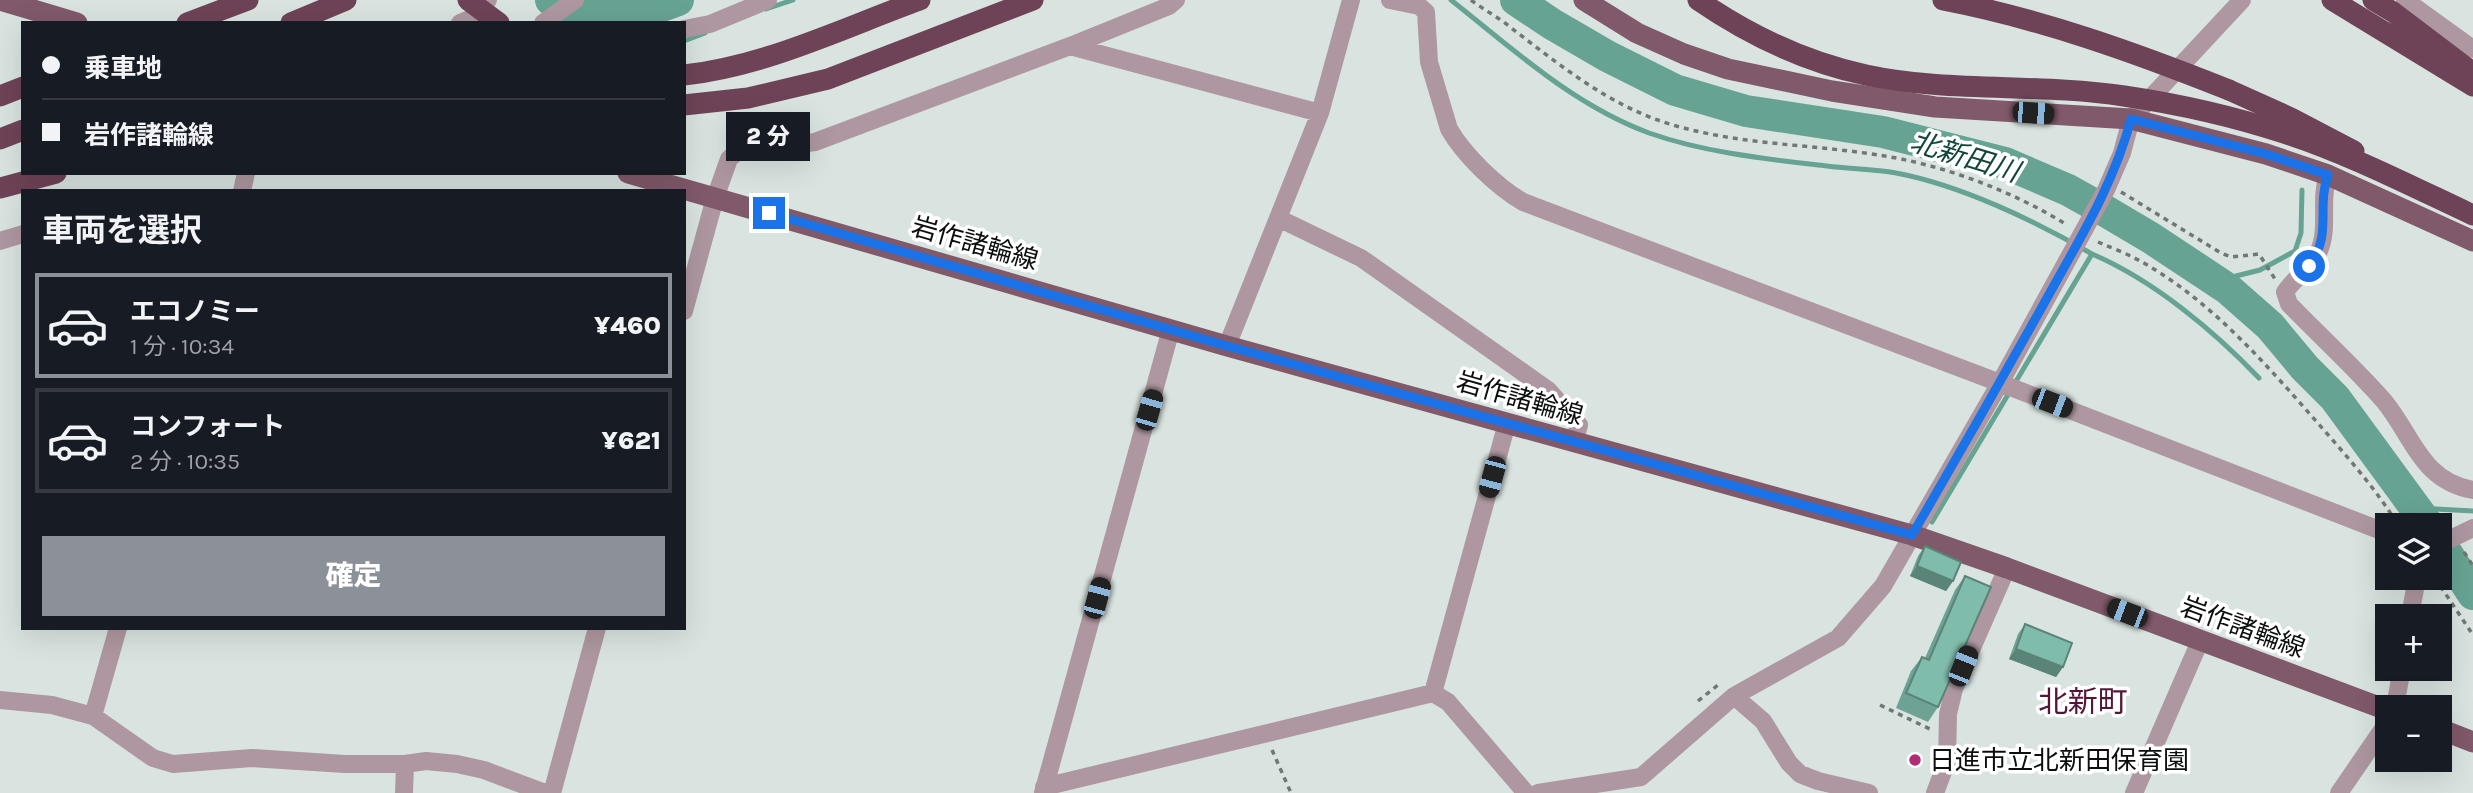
<!DOCTYPE html>
<html lang="ja">
<meta charset="utf-8">
<style>
:root{--surface:#171b24;--page:#242831;--text:#f1f3f6;--muted:#9ea1a6;--line:#363941;--accent:#8c9099}
body{margin:0;font-family:Karla,"Noto Sans JP",sans-serif;background:var(--page);color:var(--text);height:100vh;display:flex;flex-direction:column;font-size:26px;white-space:nowrap}
*{box-sizing:border-box;margin:0}
p{font-size:23px;color:var(--muted)}
.icon{flex:none;width:38px;height:38px;fill:none;stroke:currentColor;stroke-width:2;stroke-linecap:round;stroke-linejoin:round}
.map{position:relative;flex:1;overflow:hidden}
.side{position:absolute;left:21px;top:189px;width:665px;height:441px;display:flex;flex-direction:column;background:var(--surface);border-radius:0px;box-shadow:0 7px 28px #0002}
.side>*{flex:none}
.guide{position:absolute;left:21px;top:21px;width:665px;height:154px;border-radius:0px;box-shadow:0 7px 28px #0002;display:grid;align-content:center;height:154px;padding:0 21px;background:var(--surface)}
.fabs{position:absolute;left:2375px;top:513px;display:grid;gap:14px}
.fabs a{display:grid;place-items:center;width:77px;height:77px;border-radius:0px;background:var(--surface);box-shadow:0 7px 28px #0002;font-size:35px}
.end{position:absolute;width:32px;height:32px;margin:-16px;border:9px solid #1a73e8;background:#fff;box-shadow:0 0 0 4px #fff}
.from{border-radius:50%}
.bubble{position:absolute;height:49px;border-radius:0px;background:var(--surface);box-shadow:0 7px 28px #0002;font-size:23px;font-weight:800;line-height:49px;text-align:center}
.car{position:absolute;width:21px;height:42px;margin:-21px -10px;border-radius:9px;box-shadow:0 0 5px 2px #0007;background:linear-gradient(#222 24%,#8ab4d8 0 40%,#222 0 76%,#8ab4d8 0 86%,#222 0)}
.guide b{display:flex;align-items:center;gap:24px;height:66px;font-size:26px}
.guide b+b{border-top:2px solid var(--line)}
.guide i{width:18px;height:18px;background:var(--text)}
ul{padding:0;list-style:none}
li{display:flex;align-items:center;gap:21px;height:105px;margin:0 14px 10px;padding:0 7px;border:4px solid var(--line);border-radius:0px}
li div{flex:1}
li b{display:block;font-size:26px}
li em{font-style:normal;font-weight:800}
li.selected{border-color:var(--accent)}
li>.icon{width:63px;height:63px;stroke-width:1.5}
h2{padding:0 21px;font-size:32px;line-height:84px}
.primary-button{display:flex;gap:14px;margin-top:auto;padding:14px 21px}
.primary-button a{flex:1;height:80px;border-radius:0px;background:var(--accent);color:#fff;font-size:28px;font-weight:800;line-height:80px;text-align:center}
.map>svg:first-child{display:block}
.lines{fill:none;stroke-linecap:round;stroke-linejoin:round}
.stream{stroke:#67a393;stroke-width:5}
.river{stroke:#67a393;stroke-width:32}
.path{stroke:#707775;stroke-width:3.5;stroke-dasharray:5 5;stroke-linecap:butt}
.minor{stroke:#ae97a0;stroke-width:18}
.major{stroke:#80596a;stroke-width:21}
.highway{stroke:#6f4357;stroke-width:21}
.highway-bridge{stroke:#6f4357;stroke-width:21}
.wall{fill:#6ea294}
.shaded-wall{fill:#5a8478}
.building{fill:#80bcac;stroke:#5a8478;stroke-width:2}
.route{stroke:#1a73e8;stroke-width:9}
.poi-dot{fill:#b02d76;stroke:#fff;stroke-width:2.5}
.labels{text-anchor:middle;stroke-width:7;stroke-linejoin:round;paint-order:stroke}
.street-label{font-size:26px;fill:#0b0e0d;stroke:#fff}
.poi-label{font-size:26px;fill:#0b0e0d;stroke:#fff;text-anchor:start}
.water-label{font-size:28px;font-style:italic;fill:#12463c;stroke:#fff}
.quarter-label{font-size:30px;fill:#541537;stroke:#fff}
</style>
<div class="map">
<svg width="2473" height="793" viewBox="0 0 2473 793">
<rect width="100%" height="100%" fill="#d9e4e1"/>
<g class="lines">
<path class="stream" d="M1451,0C1513,49 1573,105 1649,133C1706,153 1767,159 1827,166C1849,169 1873,169 1896,173C1960,185 2036,221 2092,254L1932,522
M766,9L793,0
M684,41L705,33
M2092,254C2153,280 2213,330 2259,378
M2216,281L2260,270L2295,251L2301,233L2302,190
M2417,508L2473,511"/>
<path class="river" d="M551,0C561,4 571,11 581,13C614,21 647,12 678,0
M1516,0L1552,24L1607,56L1675,90L1746,111L1883,132L2005,163L2068,190L2102,209L2151,238L2228,289L2270,326L2305,368L2335,398L2428,525
M2440,543L2473,594"/>
<path class="path" d="M1471,0C1484,10 1498,17 1510,27C1561,66 1611,107 1673,125C1741,145 1809,144 1878,155C1941,164 2013,191 2067,225
M2121,192L2221,253L2231,257L2259,254L2275,279
M2098,242C2112,248 2128,254 2142,262C2211,301 2264,362 2316,421C2343,452 2371,483 2393,517
M2464,552L2473,566
M2435,578L2473,635
M1698,701L1718,685
M1880,705L1932,730
M1272,750L1291,793"/>
<path class="minor" d="M1390,0L1419,6L1426,12L1429,62L1449,129C1464,155 1497,187 1523,202L2000,383L2387,533
M2405,0L2473,49
M460,23L472,18L488,0
M543,23L575,0
M684,29L710,24L768,0
M1070,46L1320,113
M2328,175C2319,200 2330,229 2318,253C2310,269 2294,278 2285,292L2289,304C2320,336 2354,367 2384,401C2413,436 2421,481 2473,490
M242,191L246,173
M1278,218L1361,258L1548,390L1579,425L1574,443
M0,241L23,234
M684,311L715,198L729,159L745,144L793,145L815,142L1070,46L1169,6L1176,0
M1227,346L1320,113L1351,0
M2440,544L2473,528
M2410,616L2417,578
M1433,693L1507,423
M1734,696L1763,721L1789,763L1800,774L1818,781L1869,793
M0,700L52,705L93,716L153,758L173,764L252,758L345,764H405L426,761L457,764L484,770L545,793
M2395,707L2402,668
M93,716L118,628
M1044,787L1433,693L1448,702L1526,793
M404,793L405,764
M552,793L597,628
M1043,793L1171,329
M1538,793L1641,777L1734,696L1838,638L1883,586L2000,383L2106,190L2122,153L2131,119L2242,0
M1935,793L1947,761L1948,714L1954,689L2007,568
M2134,793L2200,641
M2339,793L2387,723"/>
<path class="major" d="M0,0L77,23
M1584,0L1637,33L1684,54L1728,69L1832,91L1935,107L2131,119L2266,154L2328,175L2473,241
M628,173L1227,346L1912,535L2007,568L2387,710
M2440,729L2473,742"/>
<path class="highway" d="M2332,0L2473,86
M2373,0L2393,12L2468,69
M187,23L248,0
M291,23L346,0
M684,75C766,66 843,28 920,0
M2229,90L2291,118L2354,151
M0,96L23,87
M684,105L748,98L828,79L1033,0
M0,139L23,130
M0,188L56,173"/>
<path class="highway-bridge" d="M468,0L499,23
M1698,0C1749,35 1805,62 1866,75C1949,93 2039,83 2124,96C2178,104 2232,116 2284,133C2349,154 2411,186 2473,215
M1943,0C2042,19 2136,53 2229,90"/>
</g>
<path class="wall" d="M1925,546L1953,581L1946,591L1910,576L1918,556Z
M1965,576L1938,707L1928,722L1896,708L1911,671L1922,657L1925,658L1955,590Z
M2025,624L2063,667L2056,677L2009,659L2018,634Z"/>
<path class="shaded-wall" d="M1917,566L1953,581L1946,591L1910,576Z
M2016,649L2063,667L2056,677L2009,659Z"/>
<path class="building" d="M1925,546L1961,562L1953,581L1917,566Z
M1965,576L1991,587L1938,707L1906,693L1922,657L1929,660Z
M2025,624L2072,643L2063,667L2016,649Z"/>
<g class="lines">
<path class="route" d="M769,213L1227,346L1912,535C1958,456 2003,377 2047,298C2079,240 2114,184 2131,119L2266,154L2328,175C2316,209 2333,234 2309,266"/>
</g>
<circle class="poi-dot" cx="1915" cy="760" r="7"/>
<g class="labels">
<g class="street-label">
<text transform="translate(975 243) rotate(16)" y="9">岩作諸輪線</text>
<text transform="translate(1520 398) rotate(16)" y="9">岩作諸輪線</text>
<text transform="translate(2243 627) rotate(20)" y="9">岩作諸輪線</text>
</g>
<g class="poi-label">
<text x="1929" y="769">日進市立北新田保育園</text>
</g>
<g class="water-label">
<text transform="translate(1965 156) rotate(17)" y="10">北新田川</text>
</g>
<g class="quarter-label">
<text x="2083" y="712">北新町</text>
</g>
</g>
</svg>
<div class="fabs">
<a><svg class="icon" aria-label="layers" viewBox="0 0 24 24"><path d="M12 4l9 5-9 5-9-5zM3 14l9 5 9-5"/></svg></a>
<a>+</a>
<a>−</a>
</div>
<i class="end from" style="left:2309px;top:266px"></i>
<i class="end" style="left:769px;top:213px"></i>
<div class="bubble" style="left:726px;top:112px;width:84px">2 分</div>
<i class="car" style="left:2033px;top:113px;rotate:94deg"></i>
<i class="car" style="left:2052px;top:403px;rotate:111deg"></i>
<i class="car" style="left:1149px;top:410px;rotate:16deg"></i>
<i class="car" style="left:1492px;top:477px;rotate:195deg"></i>
<i class="car" style="left:1097px;top:598px;rotate:15deg"></i>
<i class="car" style="left:2127px;top:613px;rotate:291deg"></i>
<i class="car" style="left:1963px;top:666px;rotate:22deg"></i>
<div class="guide">
<b><i class="from"></i>乗車地</b>
<b><i></i>岩作諸輪線</b>
</div>
<section class="side">
<h2>車両を選択</h2>
<ul>
<li class="selected"><svg class="icon" aria-label="car" viewBox="0 0 24 24"><path d="M5 17H2v-5l4-1 3-4h7l3 4 3 1v5h-3M9 17h6M6 11h13"/><circle cx="7" cy="17" r="2"/><circle cx="17" cy="17" r="2"/></svg><div><b>エコノミー</b><p>1 分 · 10:34</p></div><em>¥460</em></li>
<li><svg class="icon" aria-label="car" viewBox="0 0 24 24"><path d="M5 17H2v-5l4-1 3-4h7l3 4 3 1v5h-3M9 17h6M6 11h13"/><circle cx="7" cy="17" r="2"/><circle cx="17" cy="17" r="2"/></svg><div><b>コンフォート</b><p>2 分 · 10:35</p></div><em>¥621</em></li>
</ul>
<div class="primary-button"><a>確定</a></div>
</section>
</div>
